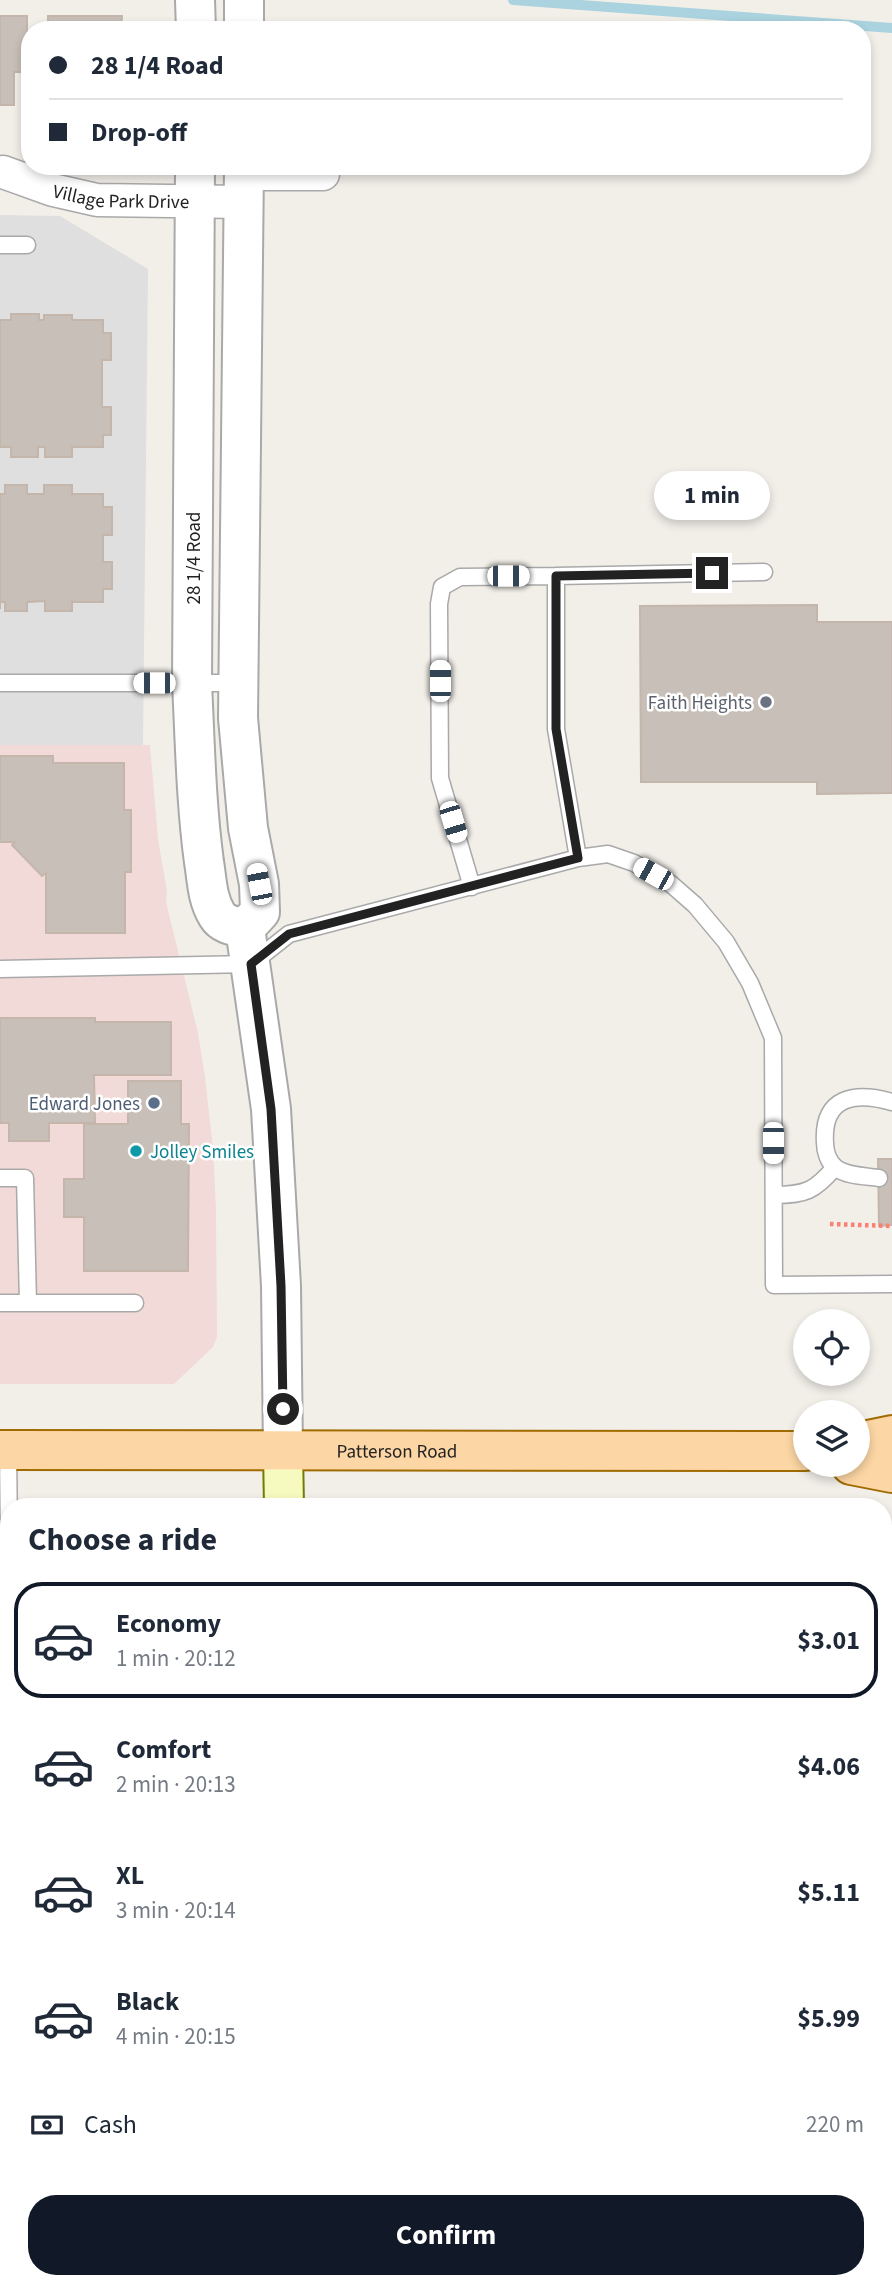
<!DOCTYPE html>
<meta charset="utf-8">
<style>
:root{--surface:#fff;--page:#f2f2f3;--text:#1f2937;--muted:#747a83;--line:#e0e1e3;--accent:#111827}
body{margin:0;font-family:"Source Sans 3",sans-serif;background:var(--page);color:var(--text);height:100vh;display:flex;flex-direction:column;font-size:26px;white-space:nowrap}
*{box-sizing:border-box;margin:0}
p{font-size:23px;color:var(--muted)}
.icon{flex:none;width:38px;height:38px;fill:none;stroke:currentColor;stroke-width:2;stroke-linecap:round;stroke-linejoin:round}
.map{position:relative;flex:1;overflow:hidden}
.drawer{position:absolute;left:0px;top:1498px;width:892px;height:791px;display:flex;flex-direction:column;background:var(--surface);border-radius:28px 28px 0 0;box-shadow:0 4px 10px #0003}
.drawer>*{flex:none}
.hud{position:absolute;left:21px;top:21px;width:850px;height:154px;border-radius:28px;box-shadow:0 4px 10px #0003;display:grid;align-content:center;height:154px;padding:0 28px;background:var(--surface)}
.buttons{position:absolute;left:793px;top:1309px;display:grid;gap:14px}
.buttons a{display:grid;place-items:center;width:77px;height:77px;border-radius:50%;background:var(--surface);box-shadow:0 4px 10px #0003;font-size:35px}
.end{position:absolute;width:32px;height:32px;margin:-16px;border:9px solid #222;background:#fff;box-shadow:0 0 0 4px #fff}
.from{border-radius:50%}
.bubble{position:absolute;height:49px;border-radius:24px;background:var(--surface);box-shadow:0 4px 10px #0003;font-size:23px;font-weight:700;line-height:49px;text-align:center}
.car{position:absolute;width:21px;height:42px;margin:-21px -10px;border-radius:9px;box-shadow:0 0 5px 2px #0007;background:linear-gradient(#fff 24%,#345 0 40%,#fff 0 76%,#345 0 86%,#fff 0)}
.hud b{display:flex;align-items:center;gap:24px;height:66px;font-size:26px}
.hud b+b{border-top:2px solid var(--line)}
.hud i{width:18px;height:18px;background:var(--text)}
ul{padding:0;list-style:none}
li{display:flex;align-items:center;gap:21px;height:116px;margin:0 14px 10px;padding:0 14px;border:4px solid transparent;border-radius:28px}
li div{flex:1}
li b{display:block;font-size:26px}
li em{font-style:normal;font-weight:700}
li.current{border-color:var(--accent)}
li>.icon{width:63px;height:63px;stroke-width:1.5}
h2{padding:0 28px;font-size:32px;line-height:84px}
.pay{display:flex;align-items:center;gap:18px;height:77px;padding:0 28px;font-size:26px}
.pay p{margin-inline-start:auto}
.button{display:flex;gap:14px;margin-top:auto;padding:14px 28px}
.button a{flex:1;height:80px;border-radius:28px;background:var(--accent);color:#fff;font-size:28px;font-weight:700;line-height:80px;text-align:center}
.map>svg:first-child{display:block}
.residential{fill:#e0dfdf}
.commercial{fill:#f2dad9}
.lines{fill:none;stroke-linecap:round;stroke-linejoin:round}
.stream{stroke:#aad3df;stroke-width:10}
.building{fill:#c7bfb8;stroke:#c4b6ab;stroke-width:2}
.service-casing{stroke:#a9a9a9;stroke-width:19}
.minor-casing{stroke:#a9a9a9;stroke-width:35}
.tertiary-casing{stroke:#a9a9a9;stroke-width:42}
.secondary-casing{stroke:#707d05;stroke-width:42}
.primary-casing{stroke:#a06b00;stroke-width:42}
.path{stroke:#fa8072;stroke-width:4.5;stroke-dasharray:3.5 3.5;stroke-linecap:butt}
.service{stroke:#fff;stroke-width:16}
.minor{stroke:#fff;stroke-width:32}
.tertiary{stroke:#fff;stroke-width:38}
.secondary{stroke:#f7fabf;stroke-width:38}
.primary{stroke:#fcd6a4;stroke-width:38}
.route{stroke:#222;stroke-width:9}
.worship-dot{fill:#6b7280;stroke:#fff;stroke-width:2.5}
.service-dot{fill:#5c6f8a;stroke:#fff;stroke-width:2.5}
.culture-dot{fill:#0f9aa8;stroke:#fff;stroke-width:2.5}
.labels{text-anchor:middle;stroke-width:5;stroke-linejoin:round;paint-order:stroke}
.street-label{font-size:19px;fill:#222;stroke:#fff}
.worship-label{font-size:19px;fill:#5b616d;stroke:#fff;text-anchor:end}
.service-label{font-size:19px;fill:#4e5e75;stroke:#fff;text-anchor:end}
.culture-label{font-size:19px;fill:#0d838f;stroke:#fff;text-anchor:start}
</style>
<div class="map">
<svg width="892" height="2289" viewBox="0 0 892 2289">
<rect width="100%" height="100%" fill="#f2efe9"/>
<path class="residential" d="M0,215L60,216L148,269L143,745H0Z"/>
<path class="commercial" d="M0,745H150L158,839L167,891L166,902L198,1033L205,1077L213,1148L216,1209L217,1337L213,1347L174,1384H0Z"/>
<g class="lines">
<path class="stream" d="M513,0L892,28"/>
</g>
<path class="building" d="M0,16H27V72H14V105H0Z
M48,16H122L121,30H48Z
M11,314H39V320H44V315H72V320H103V333H111V360H102V407H111V435H103V447H72V457H45V447H38V457H11V447H0V320H11Z
M5,485H27V494H44V485H72V494H103V507H112V535H103V562H112V589H103V602H72V611H45V601L27,602V611H5V602H0V609V494H5Z
M817,605V622H892V793L817,794V782H641L640,606Z
M0,756H53V763H124V810H131V872H125V933H46V873L42,876L12,845L15,842H0Z
M0,1018H95V1022H171V1075H94L95,1123H49V1141H9V1123H0Z
M128,1081H181V1124H189L188,1271H84V1217H64V1179H84V1124H128Z
M878,1159H892V1225L879,1226Z
M0,1640H9V2039L0,1968Z
M884,1649H892V1762L885,1763Z
M884,1920H892V2076L884,2077Z
M892,2154V2252L884,2255V2158Z
M808,2280H853L884,2289H805Z"/>
<g class="lines">
<defs>
<path id="service" d="M0,245H27
M0,683H238
M578,858L556,729V576L764,572
M472,887L440,778L439,604L442,587L460,577L556,576
M0,969L251,964L289,934L578,858L608,854L634,863L671,884L695,905L726,942L750,983L773,1038L774,1285L892,1284
M0,1178H25L28,1303H0
M879,1178C865,1176 847,1176 836,1168C828,1162 825,1151 825,1143C822,1097 854,1091 892,1102
M774,1195C805,1195 815,1191 835,1167
M28,1303H135
M8,1450L9,1534
M0,1592L9,1591
M884,2103H892"/>
<g id="minor">
<path id="s1" d="M3,172L53,190L97,200L244,202"/>
<path d="M244,174H323"/>
</g>
<path id="tertiary" d="M195,0L196,30
M244,0V30
M195,166L192,683C195,743 196,803 204,862C207,880 207,899 217,915C223,925 234,926 245,928
M244,166L238,718L248,828L259,884L260,912L245,928
M245,928L271,1109L281,1286L283,1451"/>
<path id="secondary" d="M283,1451L284,1507
M188,2289L191,2280"/>
<g id="primary">
<path d="M858,1442L892,1435"/>
<path id="s2" d="M0,1450L805,1451"/>
<path d="M851,1465L892,1473"/>
</g>
</defs>
<use href="#service" class="service-casing"/>
<use href="#minor" class="minor-casing"/>
<use href="#tertiary" class="tertiary-casing"/>
<use href="#secondary" class="secondary-casing"/>
<use href="#primary" class="primary-casing"/>
<path class="path" d="M830,1224L892,1226"/>
<use href="#service" class="service"/>
<use href="#minor" class="minor"/>
<use href="#tertiary" class="tertiary"/>
<use href="#secondary" class="secondary"/>
<use href="#primary" class="primary"/>
</g>
<g class="lines">
<path class="route" d="M283,1409L281,1286L271,1109L251,964L289,934L578,858L556,729V576L712,573"/>
</g>
<circle class="worship-dot" cx="766" cy="702" r="7"/>
<circle class="service-dot" cx="154" cy="1103" r="7"/>
<circle class="culture-dot" cx="136" cy="1151" r="7"/>
<g class="labels">
<g class="street-label">
<text dy="7" stroke="none"><textPath href="#s1" startOffset="122">Village Park Drive</textPath></text>
<text transform="translate(193 558) rotate(-90)" y="7">28 1/4 Road</text>
<text dy="7" stroke="none"><textPath href="#s2" startOffset="397">Patterson Road</textPath></text>
</g>
<g class="worship-label">
<text x="752" y="709">Faith Heights</text>
</g>
<g class="service-label">
<text x="140" y="1110">Edward Jones</text>
</g>
<g class="culture-label">
<text x="150" y="1158">Jolley Smiles</text>
</g>
</g>
</svg>
<div class="buttons">
<a><svg class="icon" aria-label="locate" viewBox="0 0 24 24"><circle cx="12" cy="12" r="6"/><path d="M12 2v4M12 18v4M2 12h4M18 12h4"/></svg></a>
<a><svg class="icon" aria-label="layers" viewBox="0 0 24 24"><path d="M12 4l9 5-9 5-9-5zM3 14l9 5 9-5"/></svg></a>
</div>
<i class="end from" style="left:283px;top:1409px"></i>
<i class="end" style="left:712px;top:573px"></i>
<div class="bubble" style="left:654px;top:471px;width:116px">1 min</div>
<i class="car" style="left:508px;top:576px;rotate:90deg"></i>
<i class="car" style="left:440px;top:681px;rotate:0deg"></i>
<i class="car" style="left:154px;top:683px;rotate:270deg"></i>
<i class="car" style="left:453px;top:822px;rotate:163deg"></i>
<i class="car" style="left:653px;top:874px;rotate:299deg"></i>
<i class="car" style="left:259px;top:884px;rotate:349deg"></i>
<i class="car" style="left:773px;top:1143px;rotate:180deg"></i>
<div class="hud">
<b><i class="from"></i>28 1/4 Road</b>
<b><i></i>Drop-off</b>
</div>
<section class="drawer">
<h2>Choose a ride</h2>
<ul>
<li class="current"><svg class="icon" aria-label="car" viewBox="0 0 24 24"><path d="M5 17H2v-5l4-1 3-4h7l3 4 3 1v5h-3M9 17h6M6 11h13"/><circle cx="7" cy="17" r="2"/><circle cx="17" cy="17" r="2"/></svg><div><b>Economy</b><p>1 min · 20:12</p></div><em>$3.01</em></li>
<li><svg class="icon" aria-label="car" viewBox="0 0 24 24"><path d="M5 17H2v-5l4-1 3-4h7l3 4 3 1v5h-3M9 17h6M6 11h13"/><circle cx="7" cy="17" r="2"/><circle cx="17" cy="17" r="2"/></svg><div><b>Comfort</b><p>2 min · 20:13</p></div><em>$4.06</em></li>
<li><svg class="icon" aria-label="car" viewBox="0 0 24 24"><path d="M5 17H2v-5l4-1 3-4h7l3 4 3 1v5h-3M9 17h6M6 11h13"/><circle cx="7" cy="17" r="2"/><circle cx="17" cy="17" r="2"/></svg><div><b>XL</b><p>3 min · 20:14</p></div><em>$5.11</em></li>
<li><svg class="icon" aria-label="car" viewBox="0 0 24 24"><path d="M5 17H2v-5l4-1 3-4h7l3 4 3 1v5h-3M9 17h6M6 11h13"/><circle cx="7" cy="17" r="2"/><circle cx="17" cy="17" r="2"/></svg><div><b>Black</b><p>4 min · 20:15</p></div><em>$5.99</em></li>
</ul>
<div class="pay"><svg class="icon" aria-label="cash" viewBox="0 0 24 24"><path d="M3 7h18v10H3z"/><circle cx="12" cy="12" r="2"/></svg>Cash<p>220 m</p></div>
<div class="button"><a>Confirm</a></div>
</section>
</div>
